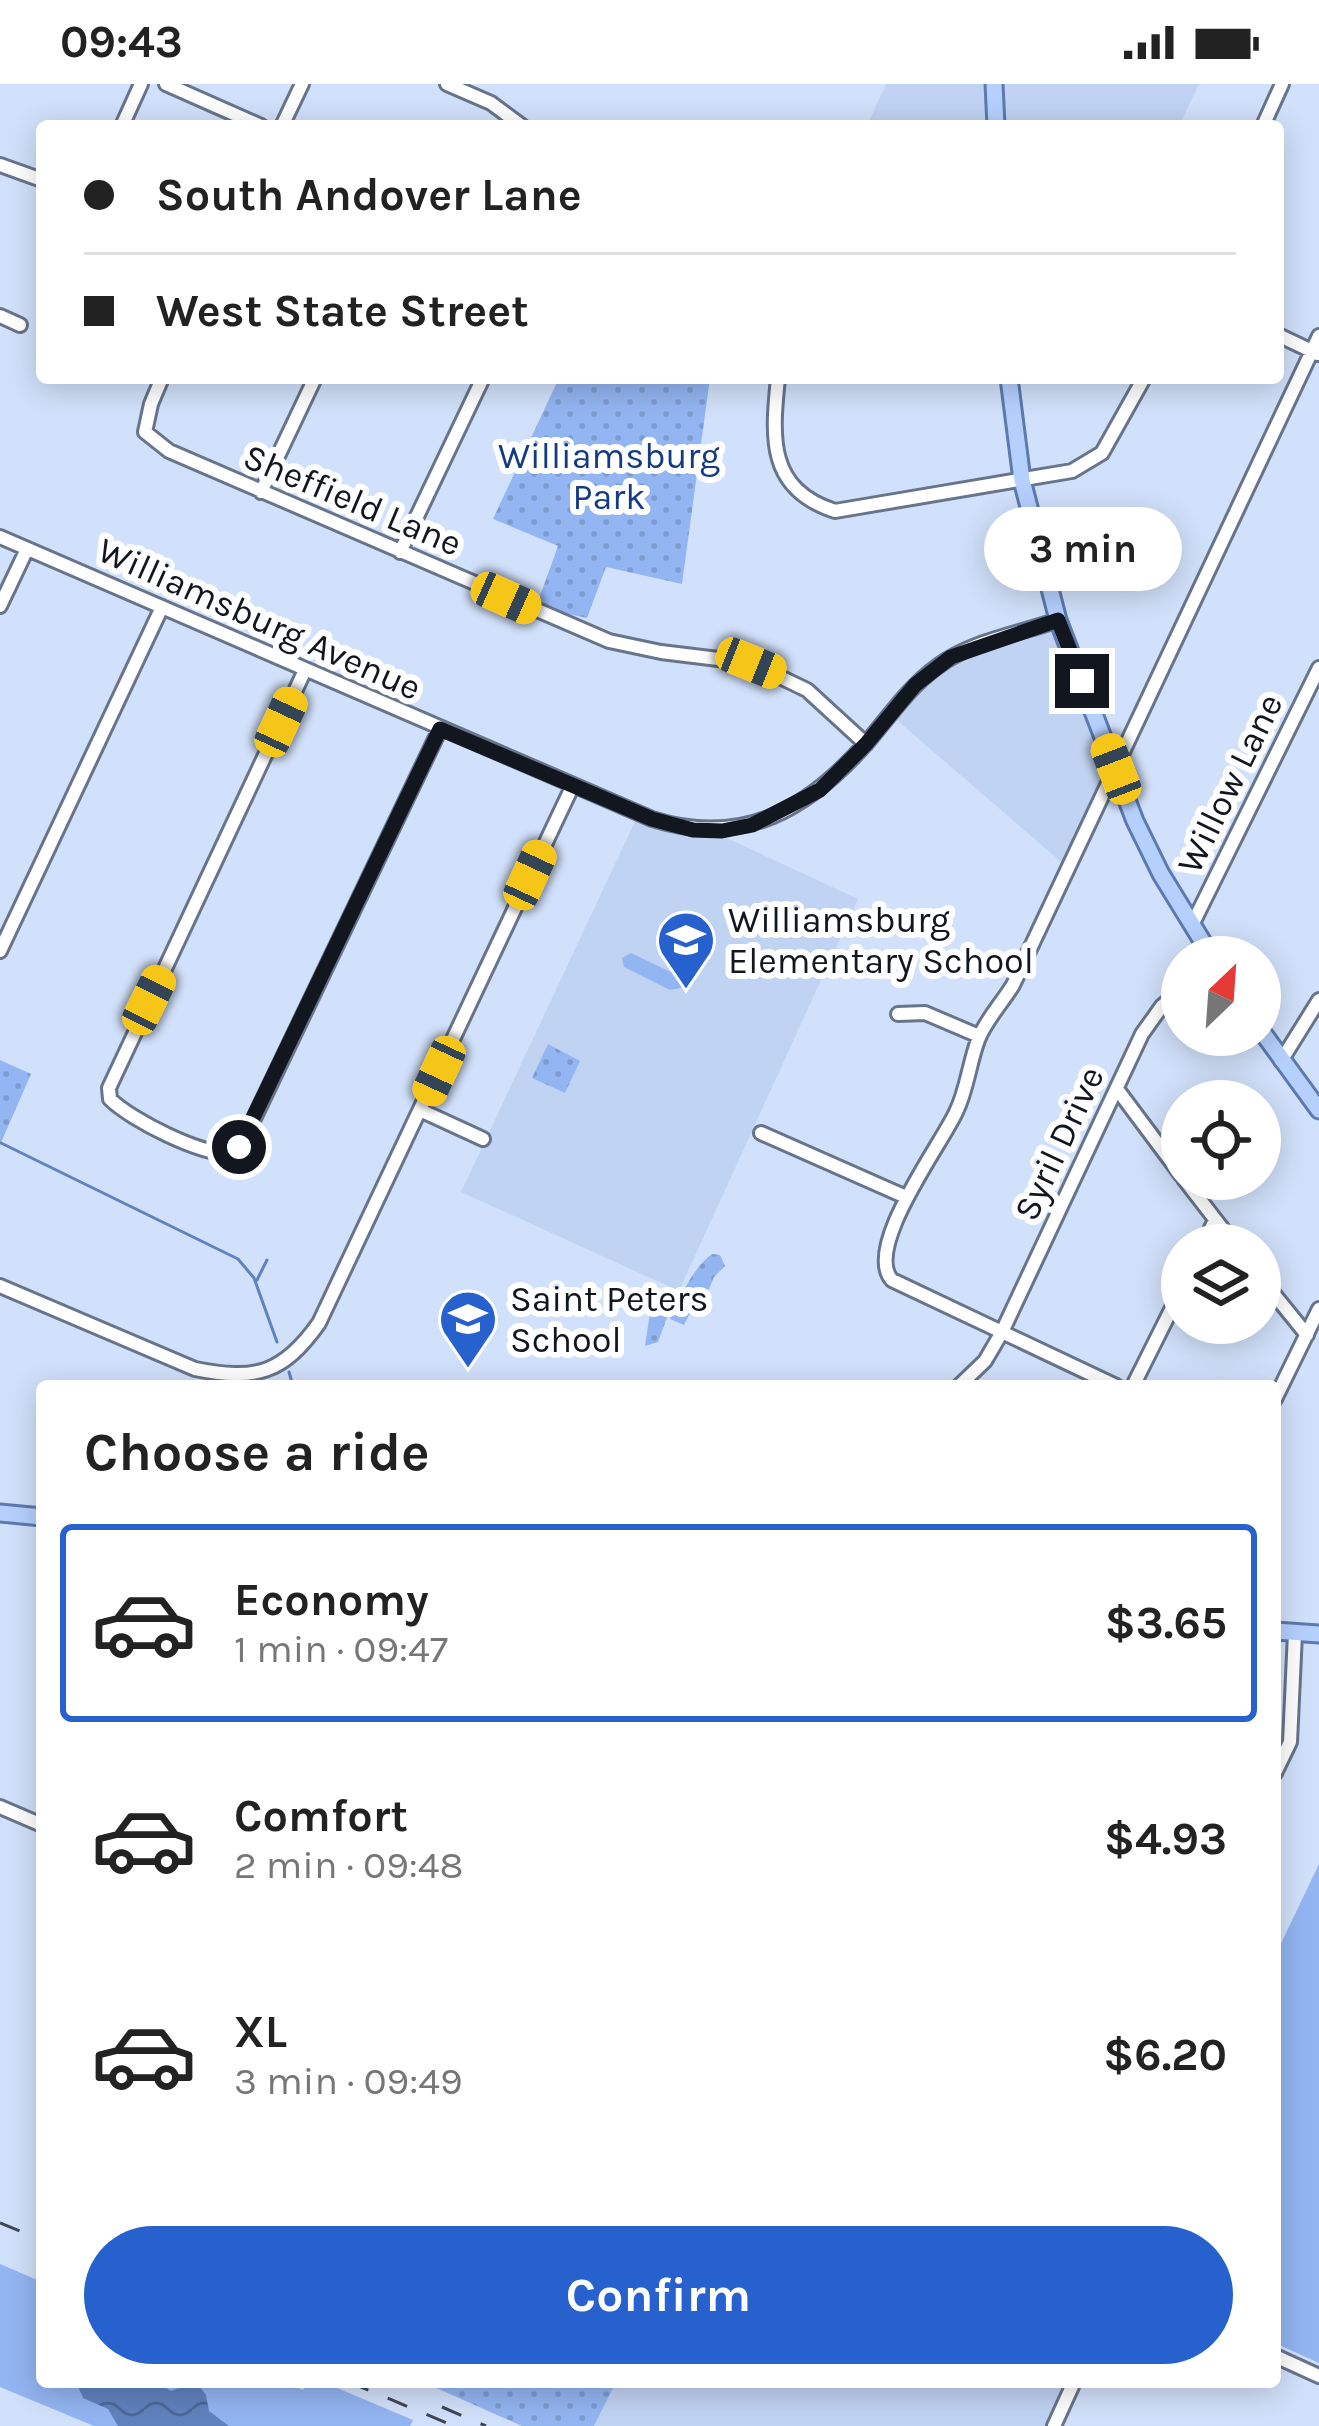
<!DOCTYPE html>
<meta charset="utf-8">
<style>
:root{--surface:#fff;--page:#f2f2f2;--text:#222;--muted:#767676;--line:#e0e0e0;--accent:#2661ce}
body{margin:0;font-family:Karla,sans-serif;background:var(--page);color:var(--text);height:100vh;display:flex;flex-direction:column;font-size:45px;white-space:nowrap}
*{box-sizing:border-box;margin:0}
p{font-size:39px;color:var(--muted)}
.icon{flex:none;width:66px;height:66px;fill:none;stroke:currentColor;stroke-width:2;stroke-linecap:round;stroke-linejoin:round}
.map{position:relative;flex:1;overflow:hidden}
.sheet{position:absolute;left:36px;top:1296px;width:1245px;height:1008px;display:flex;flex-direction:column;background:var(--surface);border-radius:12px;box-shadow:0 6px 30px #0003}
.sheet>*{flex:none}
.hud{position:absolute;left:36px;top:36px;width:1248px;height:264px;border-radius:12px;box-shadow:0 6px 30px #0003;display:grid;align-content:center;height:264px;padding:0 48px;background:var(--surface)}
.needle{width:78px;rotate:25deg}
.controls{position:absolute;left:1161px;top:852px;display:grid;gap:24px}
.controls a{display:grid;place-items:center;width:120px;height:120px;border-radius:50%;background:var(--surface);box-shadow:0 6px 30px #0003;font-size:60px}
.end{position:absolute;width:54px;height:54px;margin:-27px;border:15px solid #11161f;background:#fff;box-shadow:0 0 0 6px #fff}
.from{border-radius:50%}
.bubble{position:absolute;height:84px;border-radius:42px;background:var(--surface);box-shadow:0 6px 30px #0003;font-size:39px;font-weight:700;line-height:84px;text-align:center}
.car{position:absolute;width:36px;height:72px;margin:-36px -18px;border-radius:15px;box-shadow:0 0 9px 3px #0007;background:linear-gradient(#f5c518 24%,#345 0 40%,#f5c518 0 76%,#345 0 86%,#f5c518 0)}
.hud b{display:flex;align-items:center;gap:42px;height:114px;font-size:45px}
.hud b+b{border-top:3px solid var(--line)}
.hud i{width:30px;height:30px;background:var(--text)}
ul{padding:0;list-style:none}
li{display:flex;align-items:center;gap:36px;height:198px;margin:0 24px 18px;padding:0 24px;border:6px solid transparent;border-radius:12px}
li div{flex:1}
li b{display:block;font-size:45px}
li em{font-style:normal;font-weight:700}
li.active{border-color:var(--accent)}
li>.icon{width:108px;height:108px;stroke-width:1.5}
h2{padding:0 48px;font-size:54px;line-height:144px}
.cta{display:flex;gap:24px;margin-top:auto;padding:24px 48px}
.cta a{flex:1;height:138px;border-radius:72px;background:var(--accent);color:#fff;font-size:48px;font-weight:700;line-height:138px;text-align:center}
.status{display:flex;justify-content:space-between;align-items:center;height:84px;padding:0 60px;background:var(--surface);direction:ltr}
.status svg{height:33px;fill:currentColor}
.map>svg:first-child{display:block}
.built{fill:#c1d3f3}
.grass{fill:#93b5f2}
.park{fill:url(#park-dots)}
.water{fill:url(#water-waves)}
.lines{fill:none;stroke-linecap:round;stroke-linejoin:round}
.stream{stroke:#6082be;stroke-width:3}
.minor-casing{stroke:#67748b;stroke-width:18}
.major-casing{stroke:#5c7aaf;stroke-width:21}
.minor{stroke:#fff;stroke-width:12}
.major{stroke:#b6d0fe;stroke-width:15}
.rail{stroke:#404754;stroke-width:3;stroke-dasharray:21 21;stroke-linecap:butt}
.route{stroke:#11161f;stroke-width:15}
.labels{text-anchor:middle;stroke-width:12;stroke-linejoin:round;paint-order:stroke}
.park-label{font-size:36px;fill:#133a83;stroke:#fff}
.street-label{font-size:36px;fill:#11161f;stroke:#fff}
.poi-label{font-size:36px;fill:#11161f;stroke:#fff;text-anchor:start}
</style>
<div class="status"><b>09:43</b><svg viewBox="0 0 49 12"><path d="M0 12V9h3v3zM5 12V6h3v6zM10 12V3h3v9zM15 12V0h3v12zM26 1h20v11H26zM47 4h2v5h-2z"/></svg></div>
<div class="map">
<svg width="1319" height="2342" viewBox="0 0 1319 2342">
<defs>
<pattern id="park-dots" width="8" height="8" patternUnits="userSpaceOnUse" patternTransform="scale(3)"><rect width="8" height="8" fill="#93b5f2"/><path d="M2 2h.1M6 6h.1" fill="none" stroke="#7e9bcf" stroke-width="1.8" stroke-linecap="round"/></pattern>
<pattern id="water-waves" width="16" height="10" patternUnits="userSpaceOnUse" patternTransform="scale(3)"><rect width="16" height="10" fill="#6082be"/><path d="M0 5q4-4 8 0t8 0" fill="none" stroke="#4e699a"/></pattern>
</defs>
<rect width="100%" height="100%" fill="#d2e1fb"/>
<path class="built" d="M886,0H990L991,42H867Z
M1000,0H1199L1179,42H1001Z
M1056,539L1112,686L1067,783L892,632L917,603L955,576Z
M638,731L718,750L858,815L679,1207L461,1108Z
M616,2298H1071L1050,2342H594Z"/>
<path class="grass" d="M631,869L677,891L682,895L681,904L670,906L624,883L622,874Z
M1319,1780V2279L1275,2259V1872Z
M0,2180L42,2198V2298H284L303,2306L307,2298H323L413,2336L410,2342H94L0,2303Z"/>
<path class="park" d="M559,294H710L682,500L606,483L587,534L536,523L558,462L493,435Z
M548,960L580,977L565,1009L532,994Z
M0,976L31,990L0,1061Z
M712,1170L720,1171L725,1182L714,1193L699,1229L689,1231L684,1241L670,1235C681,1211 693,1184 712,1170Z
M654,1201L675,1212L658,1258L645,1262Z
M423,2298H616L594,2342H522Z"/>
<path class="water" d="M76,2298H155L171,2307L196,2298L206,2311L209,2327L229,2342H118L108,2325L83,2314Z"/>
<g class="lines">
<path class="stream" d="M1,1059L238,1175L254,1194L277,1258
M257,1196L267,1176
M289,1288L293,1302"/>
<defs>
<path id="minor" d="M166,0L261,42
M447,0L491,19L522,42
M122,42L141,0
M282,42L302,0
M1263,42L1282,0
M0,81L42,96
M0,232L20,241
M1278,251L1318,270
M162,294L151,320L145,348L169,367L609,557L661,568L751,579L807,606L866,660
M778,294C772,353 767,405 835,427L1072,387L1102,369L1144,294
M261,408L315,294
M0,453L652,735C744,764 809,725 869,656C891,630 910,602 938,582C971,557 1019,550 1058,536
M400,468L483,294
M0,522L27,465
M305,586L109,1004L110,1015C131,1036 204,1073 232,1069L248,1047L440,645
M1192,841L1319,584
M0,867L162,523
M898,930L925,929L979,952
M1281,977L1319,916
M1117,1005L1182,1092
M420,1026L483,1055
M761,1049L906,1113
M1184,1095L1235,1161
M1203,1161L1215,1136
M1260,1193L1307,1251
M0,1202L195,1285C255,1297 283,1290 319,1239L573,701
M959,1302L985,1277L1002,1248L1142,950L1162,922L1182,905
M1116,1302L892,1196C863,1164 941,1061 956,1028C967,1006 969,980 978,956C985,937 1002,919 1013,901L1319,252
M1133,1302L1182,1204
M1275,1315L1319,1225
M1275,1689L1290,1658L1295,1549
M0,1723L42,1741
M1275,2272L1319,2292
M1054,2342L1074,2298"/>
<path id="major" d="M994,0L996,42
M1009,294L1022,396L1058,536L1135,737L1161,790L1212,873
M1260,945L1319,1026
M0,1429L42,1433
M1275,1547L1319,1550"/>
</defs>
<use href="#minor" class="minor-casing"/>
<use href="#major" class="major-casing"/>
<use href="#minor" class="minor"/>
<use href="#major" class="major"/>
<path class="rail" d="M0,2139L42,2156
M349,2298L454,2342
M442,2323L486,2342"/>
</g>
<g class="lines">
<path class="route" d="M239,1063L440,645L652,735L693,746L722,747L752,741L820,706L866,660L915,601L951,573L1058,536L1082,597"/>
</g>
<defs>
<symbol id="school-pin" viewBox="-11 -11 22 30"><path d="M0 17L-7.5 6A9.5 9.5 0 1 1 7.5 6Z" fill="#2661ce" stroke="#fff"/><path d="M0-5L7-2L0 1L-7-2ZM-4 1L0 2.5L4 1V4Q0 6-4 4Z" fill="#fff"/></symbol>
</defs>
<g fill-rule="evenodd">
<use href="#school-pin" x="653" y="823" width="66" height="90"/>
<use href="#school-pin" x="435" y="1202" width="66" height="90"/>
</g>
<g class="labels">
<g class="park-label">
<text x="609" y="384">Williamsburg<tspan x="609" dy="41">Park</tspan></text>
</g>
<g class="street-label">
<text transform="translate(353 415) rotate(23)" y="13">Sheffield Lane</text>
<text transform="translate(260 534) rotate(24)" y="13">Williamsburg Avenue</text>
<text transform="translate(1229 699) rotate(-64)" y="13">Willow Lane</text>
<text transform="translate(1058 1059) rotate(-65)" y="13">Syril Drive</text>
</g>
<g class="poi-label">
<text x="728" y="848">Williamsburg<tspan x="728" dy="41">Elementary School</tspan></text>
<text x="510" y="1227">Saint Peters<tspan x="510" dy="41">School</tspan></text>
</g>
</g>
</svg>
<div class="controls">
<a><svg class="needle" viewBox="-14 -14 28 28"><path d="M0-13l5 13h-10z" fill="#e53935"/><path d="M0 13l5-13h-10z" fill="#767676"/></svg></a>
<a><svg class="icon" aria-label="locate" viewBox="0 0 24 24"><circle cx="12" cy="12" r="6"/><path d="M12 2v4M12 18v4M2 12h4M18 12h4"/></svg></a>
<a><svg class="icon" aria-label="layers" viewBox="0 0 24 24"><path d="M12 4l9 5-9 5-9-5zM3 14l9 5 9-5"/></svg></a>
</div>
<i class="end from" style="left:239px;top:1063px"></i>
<i class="end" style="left:1082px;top:597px"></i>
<div class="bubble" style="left:984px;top:423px;width:198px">3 min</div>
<i class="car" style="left:506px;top:514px;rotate:114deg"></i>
<i class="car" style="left:751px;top:579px;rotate:112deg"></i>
<i class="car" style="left:281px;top:638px;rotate:25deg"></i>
<i class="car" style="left:1116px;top:685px;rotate:339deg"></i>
<i class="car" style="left:530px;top:791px;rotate:25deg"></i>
<i class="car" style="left:149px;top:916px;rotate:26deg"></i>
<i class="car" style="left:439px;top:987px;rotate:205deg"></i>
<div class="hud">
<b><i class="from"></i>South Andover Lane</b>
<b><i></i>West State Street</b>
</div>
<section class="sheet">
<h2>Choose a ride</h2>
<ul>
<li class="active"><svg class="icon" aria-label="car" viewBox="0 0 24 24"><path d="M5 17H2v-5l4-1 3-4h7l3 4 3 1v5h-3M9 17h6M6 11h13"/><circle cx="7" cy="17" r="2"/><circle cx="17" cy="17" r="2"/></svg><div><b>Economy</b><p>1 min · 09:47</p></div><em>$3.65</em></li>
<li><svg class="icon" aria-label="car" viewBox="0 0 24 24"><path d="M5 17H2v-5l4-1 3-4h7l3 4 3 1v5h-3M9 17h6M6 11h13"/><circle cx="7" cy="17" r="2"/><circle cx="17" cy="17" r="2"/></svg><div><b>Comfort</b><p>2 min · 09:48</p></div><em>$4.93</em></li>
<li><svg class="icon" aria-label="car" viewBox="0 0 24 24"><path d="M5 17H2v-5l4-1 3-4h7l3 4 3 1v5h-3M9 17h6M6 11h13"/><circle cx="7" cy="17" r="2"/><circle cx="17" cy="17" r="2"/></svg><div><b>XL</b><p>3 min · 09:49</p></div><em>$6.20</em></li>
</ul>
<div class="cta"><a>Confirm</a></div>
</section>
</div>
